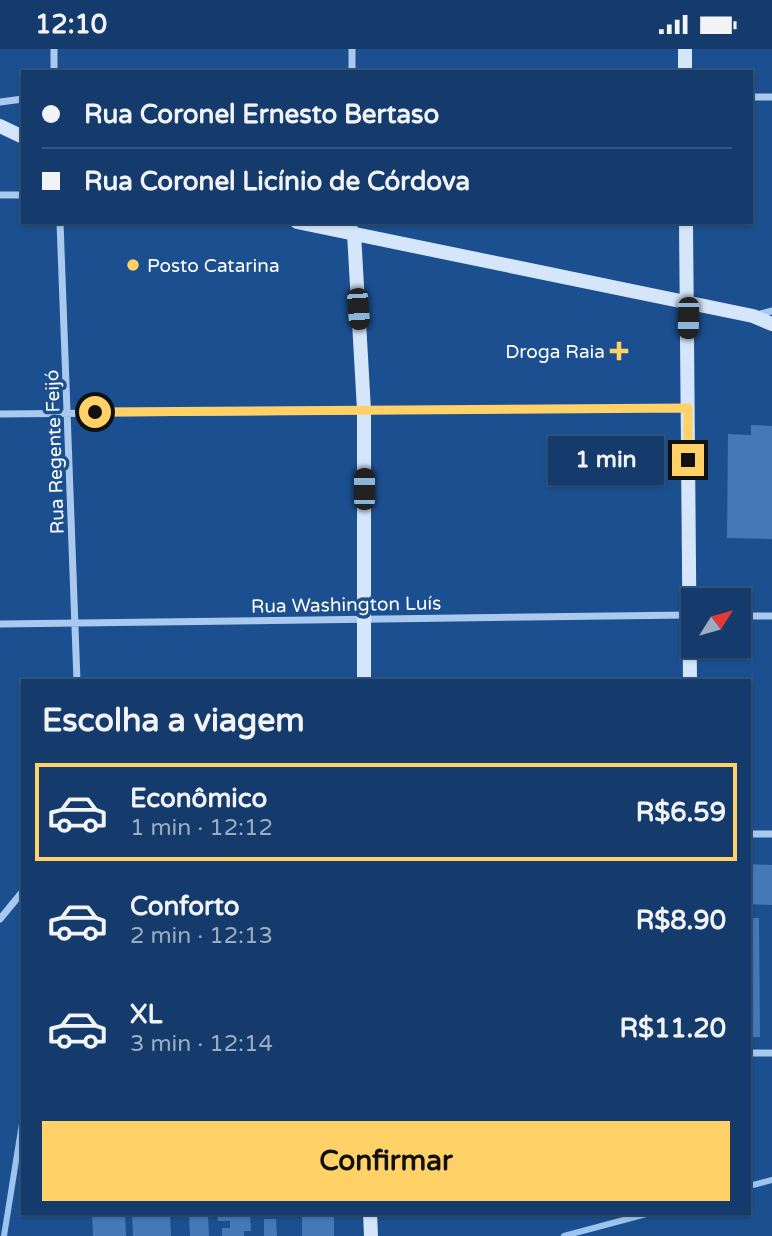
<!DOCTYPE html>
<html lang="pt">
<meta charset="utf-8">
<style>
:root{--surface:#143b6b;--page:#1d4271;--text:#f1f3f6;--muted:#9dadc1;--line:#33557e;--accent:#ffd166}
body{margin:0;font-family:"Varela Round",sans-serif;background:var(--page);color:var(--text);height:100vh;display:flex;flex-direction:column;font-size:26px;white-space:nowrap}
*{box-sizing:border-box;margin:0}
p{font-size:23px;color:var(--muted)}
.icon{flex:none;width:38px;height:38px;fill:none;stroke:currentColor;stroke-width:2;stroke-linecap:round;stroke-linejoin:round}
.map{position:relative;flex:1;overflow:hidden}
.drawer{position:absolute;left:21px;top:630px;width:730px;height:536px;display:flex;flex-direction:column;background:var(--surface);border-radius:0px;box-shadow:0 2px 5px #0004,0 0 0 2px var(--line)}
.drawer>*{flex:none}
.hud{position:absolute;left:21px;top:21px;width:732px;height:154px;border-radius:0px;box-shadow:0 2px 5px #0004,0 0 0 2px var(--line);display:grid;align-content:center;height:154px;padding:0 21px;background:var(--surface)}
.needle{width:46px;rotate:53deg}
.controls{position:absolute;left:681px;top:539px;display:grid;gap:14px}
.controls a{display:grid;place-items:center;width:70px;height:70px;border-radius:0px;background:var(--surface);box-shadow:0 2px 5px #0004,0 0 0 2px var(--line);font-size:35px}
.end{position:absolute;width:32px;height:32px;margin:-16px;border:9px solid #ffd166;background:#111;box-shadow:0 0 0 4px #111}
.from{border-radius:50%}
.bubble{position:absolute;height:49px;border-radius:0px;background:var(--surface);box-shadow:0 2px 5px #0004,0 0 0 2px var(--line);font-size:23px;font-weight:700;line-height:49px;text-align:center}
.car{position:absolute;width:21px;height:42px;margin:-21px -10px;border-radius:9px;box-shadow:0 0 5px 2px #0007;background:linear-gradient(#222 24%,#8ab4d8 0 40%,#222 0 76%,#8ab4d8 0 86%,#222 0)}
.hud b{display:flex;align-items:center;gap:24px;height:66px;font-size:26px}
.hud b+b{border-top:2px solid var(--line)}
.hud i{width:18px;height:18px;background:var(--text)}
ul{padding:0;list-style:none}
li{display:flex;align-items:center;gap:21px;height:98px;margin:0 14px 10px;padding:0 7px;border:4px solid transparent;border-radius:0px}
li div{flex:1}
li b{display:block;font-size:26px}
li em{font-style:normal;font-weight:700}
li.selected{border-color:var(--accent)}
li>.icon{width:63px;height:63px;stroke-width:1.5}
h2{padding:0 21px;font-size:32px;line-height:84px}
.action{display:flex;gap:14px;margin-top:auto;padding:14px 21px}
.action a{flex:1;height:80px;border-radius:0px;background:var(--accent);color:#111;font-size:28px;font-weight:700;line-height:80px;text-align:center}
.status{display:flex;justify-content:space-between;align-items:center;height:49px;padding:0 35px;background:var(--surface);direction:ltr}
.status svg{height:19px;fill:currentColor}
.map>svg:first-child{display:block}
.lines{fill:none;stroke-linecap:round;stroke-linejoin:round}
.stream{stroke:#9cc4f0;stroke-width:6}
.building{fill:#4478b7}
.street{stroke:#a9c9ee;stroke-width:7}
.secondary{stroke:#d6e6fa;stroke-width:14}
.route{stroke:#ffd166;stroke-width:9}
.poi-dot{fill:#ffd166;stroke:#1b4f8f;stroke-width:2.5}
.labels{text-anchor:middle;stroke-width:7;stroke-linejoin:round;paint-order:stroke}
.poi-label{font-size:19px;fill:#fff;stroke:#1b4f8f;text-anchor:start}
.street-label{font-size:19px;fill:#fff;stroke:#1b4f8f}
</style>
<div class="status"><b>12:10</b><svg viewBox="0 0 49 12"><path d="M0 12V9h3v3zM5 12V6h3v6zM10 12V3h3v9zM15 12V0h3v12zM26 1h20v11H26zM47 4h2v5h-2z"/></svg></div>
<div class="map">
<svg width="772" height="1187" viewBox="0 0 772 1187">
<rect width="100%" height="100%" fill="#1b4f8f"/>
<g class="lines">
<path class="stream" d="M749,1137L772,1131
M4,1187L23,1068
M564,1187L650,1164"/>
</g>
<path class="building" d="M751,376L772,377V490L727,489L728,385L751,386Z
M749,815L772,816V856L749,855Z
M749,869H759L760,988H749Z
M92,1164H125L126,1187H93Z
M132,1164H170L171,1187H133Z
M217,1164H250L251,1182H244V1187H222V1179H230V1172H218Z
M302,1164H334V1187H302Z
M208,1165L209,1187H190L189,1166Z
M264,1170H276L277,1187H264Z"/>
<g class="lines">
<path class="street" d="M54,23V0
M352,23V0
M751,48H772
M0,53L23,50
M0,146H23
M60,173L77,632
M354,173V184
M757,266L772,262
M0,365L688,359
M738,567H772
M0,575L689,566
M749,785H772
M0,870L23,842
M749,1004H772"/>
<path class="secondary" d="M685,0V23
M0,77L23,88
M297,173L753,267L772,275
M686,173L690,632
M354,184L364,361V632
M370,1164L371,1187"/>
</g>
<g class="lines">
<path class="route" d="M95,363L688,359V411"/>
</g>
<g class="poi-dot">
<circle cx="133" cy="216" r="7"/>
<path d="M615.5 291.5h7v7h7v7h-7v7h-7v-7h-7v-7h7z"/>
</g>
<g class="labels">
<g class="poi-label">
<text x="147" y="223">Posto Catarina</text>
<text x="605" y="309" text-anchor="end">Droga Raia</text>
</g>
<g class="street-label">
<text transform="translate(54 403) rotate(-92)" y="7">Rua Regente Feijó</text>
<text transform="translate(346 555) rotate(-1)" y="7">Rua Washington Luís</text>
</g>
</g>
</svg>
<div class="controls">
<a><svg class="needle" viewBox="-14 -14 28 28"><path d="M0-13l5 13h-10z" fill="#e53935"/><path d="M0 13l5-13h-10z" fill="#9dadc1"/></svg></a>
</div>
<i class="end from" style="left:95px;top:363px"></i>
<i class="end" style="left:688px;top:411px"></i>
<div class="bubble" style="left:548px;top:387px;width:116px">1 min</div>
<i class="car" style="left:358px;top:260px;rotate:176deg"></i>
<i class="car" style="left:688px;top:269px;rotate:181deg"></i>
<i class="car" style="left:364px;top:440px;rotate:0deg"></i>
<div class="hud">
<b><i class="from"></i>Rua Coronel Ernesto Bertaso</b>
<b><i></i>Rua Coronel Licínio de Córdova</b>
</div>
<section class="drawer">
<h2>Escolha a viagem</h2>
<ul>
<li class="selected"><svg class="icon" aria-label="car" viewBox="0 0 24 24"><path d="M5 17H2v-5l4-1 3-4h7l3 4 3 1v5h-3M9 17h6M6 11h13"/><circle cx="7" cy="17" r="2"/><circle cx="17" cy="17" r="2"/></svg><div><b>Econômico</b><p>1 min · 12:12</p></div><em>R$6.59</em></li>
<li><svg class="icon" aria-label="car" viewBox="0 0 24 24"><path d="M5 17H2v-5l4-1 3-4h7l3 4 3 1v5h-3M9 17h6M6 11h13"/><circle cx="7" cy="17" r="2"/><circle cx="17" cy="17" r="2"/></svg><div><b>Conforto</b><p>2 min · 12:13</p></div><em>R$8.90</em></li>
<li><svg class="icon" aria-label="car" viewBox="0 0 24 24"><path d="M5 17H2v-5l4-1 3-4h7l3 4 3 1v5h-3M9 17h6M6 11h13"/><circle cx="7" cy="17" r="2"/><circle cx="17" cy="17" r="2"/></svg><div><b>XL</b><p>3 min · 12:14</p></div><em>R$11.20</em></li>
</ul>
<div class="action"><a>Confirmar</a></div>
</section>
</div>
